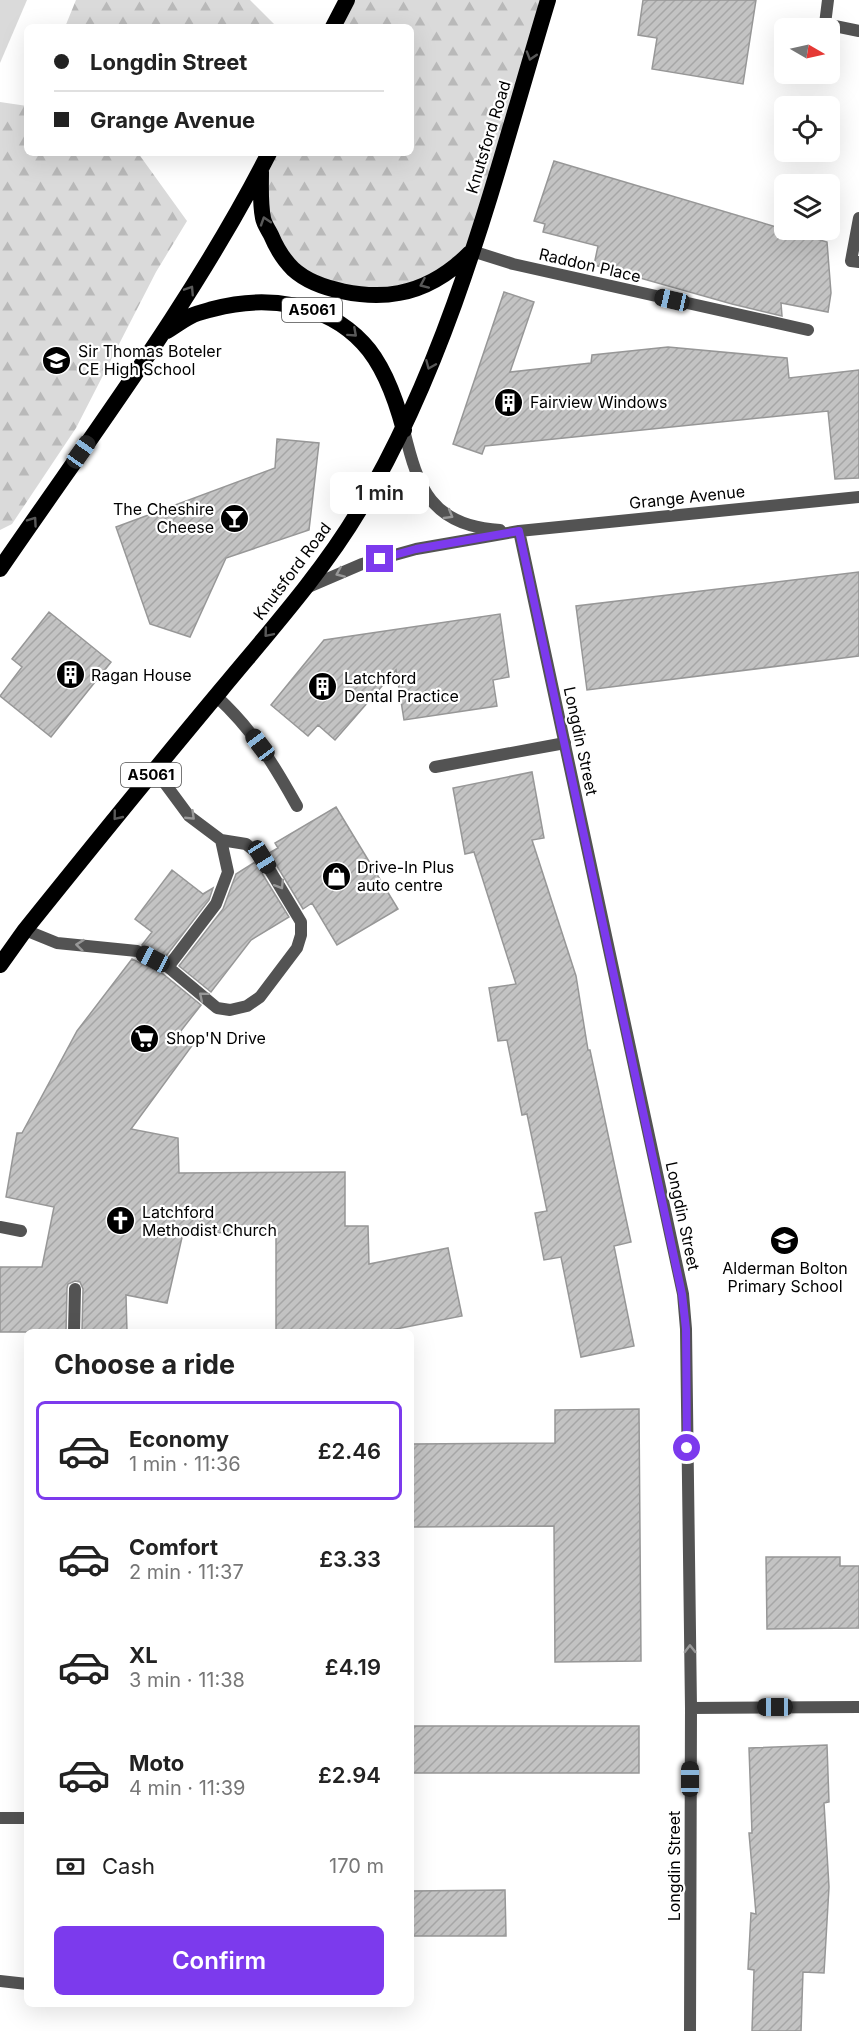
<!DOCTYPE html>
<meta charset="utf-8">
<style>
:root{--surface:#fff;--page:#f6f6f6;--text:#222;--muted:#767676;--line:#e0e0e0;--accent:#7c3aed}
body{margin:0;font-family:Inter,sans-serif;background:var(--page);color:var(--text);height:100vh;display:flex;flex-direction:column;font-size:22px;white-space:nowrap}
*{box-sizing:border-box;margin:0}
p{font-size:20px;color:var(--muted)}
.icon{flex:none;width:33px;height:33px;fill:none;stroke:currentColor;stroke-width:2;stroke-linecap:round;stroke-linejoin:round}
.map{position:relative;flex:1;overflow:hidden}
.details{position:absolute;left:24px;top:1329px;width:390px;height:678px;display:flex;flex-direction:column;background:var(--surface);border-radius:9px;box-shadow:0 6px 24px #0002}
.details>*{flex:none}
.top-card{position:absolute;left:24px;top:24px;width:390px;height:132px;border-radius:9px;box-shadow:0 6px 24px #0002;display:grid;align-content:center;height:132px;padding:0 30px;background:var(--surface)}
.needle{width:39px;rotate:99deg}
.fabs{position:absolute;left:774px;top:18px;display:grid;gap:12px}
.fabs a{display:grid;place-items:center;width:66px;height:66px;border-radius:9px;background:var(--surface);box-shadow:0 6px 24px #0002;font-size:30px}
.end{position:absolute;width:27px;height:27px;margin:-14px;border:8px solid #7c3aed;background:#fff;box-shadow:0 0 0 3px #fff}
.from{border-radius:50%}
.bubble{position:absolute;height:42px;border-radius:9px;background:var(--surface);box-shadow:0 6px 24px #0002;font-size:20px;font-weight:600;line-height:42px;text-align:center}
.car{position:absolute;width:18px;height:36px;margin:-18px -9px;border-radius:8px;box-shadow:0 0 4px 2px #0007;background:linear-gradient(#222 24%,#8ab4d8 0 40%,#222 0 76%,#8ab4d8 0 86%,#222 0)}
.top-card b{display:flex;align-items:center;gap:21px;height:57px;font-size:22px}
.top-card b+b{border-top:2px solid var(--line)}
.top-card i{width:15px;height:15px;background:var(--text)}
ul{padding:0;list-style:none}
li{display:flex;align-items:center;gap:18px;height:99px;margin:0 12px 9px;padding:0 18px;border:3px solid transparent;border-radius:9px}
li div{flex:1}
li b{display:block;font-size:22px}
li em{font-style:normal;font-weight:600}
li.active{border-color:var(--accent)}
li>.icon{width:54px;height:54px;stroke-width:1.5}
h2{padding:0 30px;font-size:27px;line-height:72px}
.pay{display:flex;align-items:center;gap:15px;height:66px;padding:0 30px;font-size:22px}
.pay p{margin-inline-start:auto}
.cta{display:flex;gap:12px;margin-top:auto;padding:12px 30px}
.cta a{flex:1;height:69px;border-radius:9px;background:var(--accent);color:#fff;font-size:24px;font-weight:600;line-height:69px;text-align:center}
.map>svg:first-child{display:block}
.forest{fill:url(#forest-firs)}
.pitch{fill:#dadada}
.building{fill:url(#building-hatch);stroke:#979797;stroke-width:1.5}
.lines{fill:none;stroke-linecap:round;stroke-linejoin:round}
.service{stroke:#535353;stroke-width:12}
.minor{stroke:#535353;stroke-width:12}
.trunk{stroke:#000;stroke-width:16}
.oneway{stroke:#595959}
.oneway2{stroke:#989898}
.route{stroke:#7c3aed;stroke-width:8}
.labels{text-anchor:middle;stroke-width:4.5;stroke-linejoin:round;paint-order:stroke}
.shield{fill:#fff;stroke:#4c4c4c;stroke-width:1.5}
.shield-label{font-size:15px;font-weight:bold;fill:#000}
.street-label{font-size:16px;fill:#000;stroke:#fff}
.poi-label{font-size:16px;fill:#000;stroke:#fff;text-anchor:start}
</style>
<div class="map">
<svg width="859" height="2031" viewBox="0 0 859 2031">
<defs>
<pattern id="forest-firs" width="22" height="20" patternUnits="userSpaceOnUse" patternTransform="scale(1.5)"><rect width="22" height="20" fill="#dadada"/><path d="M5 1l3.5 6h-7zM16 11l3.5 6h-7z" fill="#b9b9b9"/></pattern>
<pattern id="building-hatch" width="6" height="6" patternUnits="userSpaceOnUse" patternTransform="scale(1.5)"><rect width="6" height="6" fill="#c3c3c3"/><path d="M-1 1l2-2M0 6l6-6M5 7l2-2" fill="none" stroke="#a6a6a6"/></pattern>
</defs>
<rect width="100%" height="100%" fill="#fff"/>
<path class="forest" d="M76,0H250L276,26L65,27Z
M346,0H548L472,251L449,271L371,295L294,270L263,219L269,153H411V27H333Z
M0,102L27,106V153H138L187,221L156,272L76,428L12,524L0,530Z"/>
<path class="pitch" d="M0,0H27L0,63Z"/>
<path class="building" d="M643,0H756L743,84L652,69L657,38L638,35Z
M554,161L827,242L831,293L828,312L781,303L782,316L732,304L594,265L598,246L543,232L545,224L534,221Z
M504,292L534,302L510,372L591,363L592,355L668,347L787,358L789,378L859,370V478L835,479L828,411L485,446L482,454L453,444Z
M277,439L319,443L309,530L226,558L190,637L150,624L116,527L275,468Z
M859,572V656L587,690L576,606Z
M49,612L111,662L51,737L0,696L22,667L12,659Z
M500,614L509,677L493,680L497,706L404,720L396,670L335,740L318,725L308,736L271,705L324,640Z
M532,772L544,838L532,840L576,976L588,1050H590L631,1242L614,1246L634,1346L581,1357L561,1257L544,1260L535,1213L547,1211L527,1114L522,1115L507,1040L498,1041L489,988L516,984L474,852L465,854L453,788Z
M336,807L398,909L337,945L312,903L303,909L269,853L278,848L275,843Z
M255,862L289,917L251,940L211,992L179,966L223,909L236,874Z
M172,870L203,894L213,888L209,900L166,956L142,945L152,932L135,919Z
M132,959L163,974L201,1005L180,1032L194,1043L131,1129L178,1138L179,1173L345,1172V1226H368L369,1264L448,1248L462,1316L381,1332H276V1232L183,1233L167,1303L126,1295L127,1332H82L83,1289L80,1282L75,1281L68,1284L67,1288L66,1332H0V1267H42L54,1207L6,1197L17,1133H22L77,1031Z
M639,1409L641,1661L555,1662L554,1526L411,1527V1444L555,1443V1410Z
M766,1557H840V1566H859V1628L767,1629Z
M411,1726H639V1773H412Z
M827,1745L829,1802L824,1803L829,1887L824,1973L803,1972L801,2031H752L754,1970L748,1969L751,1913L756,1914L749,1833H752L749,1748Z
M505,1890L506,1936H411V1891Z"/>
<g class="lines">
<path class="service" d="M472,251L513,264L808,330
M216,696C253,730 273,763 297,806
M435,767L565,743
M25,930L57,943L137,951L168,967L216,904L228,872L221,840L189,816L155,770
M168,967L217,1008L230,1010L247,1006L260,997L297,948L301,935V922L262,857L246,844L221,840
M0,1227L21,1231
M74,1332L75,1289
M0,1981L27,1984"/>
<path class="minor" d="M828,0L825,24L859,31
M859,218L851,261L859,262
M404,430C418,488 431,526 500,530
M519,531L683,1294L686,1329L691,1708L690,2031
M306,588L362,564L416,549L519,531L859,497
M691,1708L859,1707
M0,1818H27"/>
<path class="trunk" d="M333,27L347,0
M261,172C261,187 260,203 263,218C264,224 268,229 271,235C276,247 284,260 293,269C317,291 368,299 399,293C426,288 451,272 470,253
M167,331C175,326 183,320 191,316C197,313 206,311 213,309C265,295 325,302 363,343C384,365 396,400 404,430
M0,569C93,433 194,300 269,153
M0,965L25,930C90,849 155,769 221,690C269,632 322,573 360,509C453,353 496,172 548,0"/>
</g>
<defs><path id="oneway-chevron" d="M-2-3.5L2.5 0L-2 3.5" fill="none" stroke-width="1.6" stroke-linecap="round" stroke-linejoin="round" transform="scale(1.5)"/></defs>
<g class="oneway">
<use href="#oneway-chevron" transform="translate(531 56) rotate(107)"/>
<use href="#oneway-chevron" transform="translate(265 221) rotate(-108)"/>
<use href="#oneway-chevron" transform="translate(424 284) rotate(156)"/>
<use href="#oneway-chevron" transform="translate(190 290) rotate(-57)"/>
<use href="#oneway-chevron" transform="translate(353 333) rotate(42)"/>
<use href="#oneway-chevron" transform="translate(430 365) rotate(113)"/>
<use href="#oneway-chevron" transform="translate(33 521) rotate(-55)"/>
<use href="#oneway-chevron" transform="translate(268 633) rotate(130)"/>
<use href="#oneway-chevron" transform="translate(117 816) rotate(129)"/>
</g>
<g class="oneway2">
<use href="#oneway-chevron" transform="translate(449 515) rotate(30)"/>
<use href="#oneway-chevron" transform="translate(340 573) rotate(157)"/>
<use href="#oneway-chevron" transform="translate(191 816) rotate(44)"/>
<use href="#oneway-chevron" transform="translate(280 885) rotate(58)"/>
<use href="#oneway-chevron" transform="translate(80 945) rotate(-174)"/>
<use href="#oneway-chevron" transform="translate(203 996) rotate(-140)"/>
<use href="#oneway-chevron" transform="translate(690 1649) rotate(-91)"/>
</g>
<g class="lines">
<path class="route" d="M380,559L416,549L519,531L682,1294L686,1329L687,1448"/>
</g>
<defs>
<symbol id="school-disc" viewBox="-11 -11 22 22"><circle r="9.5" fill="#000" stroke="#fff"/><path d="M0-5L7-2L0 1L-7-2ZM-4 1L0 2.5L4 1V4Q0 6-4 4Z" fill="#fff"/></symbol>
<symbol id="building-disc" viewBox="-11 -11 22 22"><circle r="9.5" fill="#000" stroke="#fff"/><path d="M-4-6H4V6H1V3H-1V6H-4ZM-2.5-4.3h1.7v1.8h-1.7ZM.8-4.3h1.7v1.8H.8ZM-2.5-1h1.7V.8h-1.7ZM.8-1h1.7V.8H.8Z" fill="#fff"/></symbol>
<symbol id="bar-disc" viewBox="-11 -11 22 22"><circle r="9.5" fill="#000" stroke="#fff"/><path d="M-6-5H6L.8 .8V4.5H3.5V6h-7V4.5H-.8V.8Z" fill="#fff"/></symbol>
<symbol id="shop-disc" viewBox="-11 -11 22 22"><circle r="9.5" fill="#000" stroke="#fff"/><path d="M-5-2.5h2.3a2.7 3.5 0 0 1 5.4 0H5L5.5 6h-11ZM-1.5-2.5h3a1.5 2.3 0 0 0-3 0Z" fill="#fff"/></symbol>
<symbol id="supermarket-disc" viewBox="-11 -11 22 22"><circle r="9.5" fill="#000" stroke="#fff"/><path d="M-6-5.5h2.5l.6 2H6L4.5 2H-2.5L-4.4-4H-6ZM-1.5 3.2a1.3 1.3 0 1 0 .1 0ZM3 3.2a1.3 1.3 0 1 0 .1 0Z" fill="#fff"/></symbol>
<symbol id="church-disc" viewBox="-11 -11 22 22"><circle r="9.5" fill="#000" stroke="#fff"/><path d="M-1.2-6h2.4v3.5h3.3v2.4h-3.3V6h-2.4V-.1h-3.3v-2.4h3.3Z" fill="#fff"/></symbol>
</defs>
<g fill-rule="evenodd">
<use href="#school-disc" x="40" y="344" width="33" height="33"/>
<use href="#building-disc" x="492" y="386" width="33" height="33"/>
<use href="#bar-disc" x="218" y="502" width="33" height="33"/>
<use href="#building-disc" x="54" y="658" width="33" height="33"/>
<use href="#building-disc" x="306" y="670" width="33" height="33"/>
<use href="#shop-disc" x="320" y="860" width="33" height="33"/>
<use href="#supermarket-disc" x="128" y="1022" width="33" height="33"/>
<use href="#church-disc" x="104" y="1204" width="33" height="33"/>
<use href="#school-disc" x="768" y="1224" width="33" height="33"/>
</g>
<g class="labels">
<g class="shield">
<rect x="282" y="298" width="60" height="24" rx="4.5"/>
<rect x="121" y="763" width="60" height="24" rx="4.5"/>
</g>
<g class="shield-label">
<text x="312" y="315">A5061</text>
<text x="151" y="780">A5061</text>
</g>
<g class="street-label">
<text transform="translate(488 137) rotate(-73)" y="6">Knutsford Road</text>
<text transform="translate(590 265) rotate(13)" y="6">Raddon Place</text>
<text transform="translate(687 497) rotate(-6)" y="6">Grange Avenue</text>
<text transform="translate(292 571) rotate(-53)" y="6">Knutsford Road</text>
<text transform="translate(581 741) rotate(78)" y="6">Longdin Street</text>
<text transform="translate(683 1216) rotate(78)" y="6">Longdin Street</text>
<text transform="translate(674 1866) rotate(-90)" y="6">Longdin Street</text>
</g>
<g class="poi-label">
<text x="78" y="357">Sir Thomas Boteler<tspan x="78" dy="18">CE High School</tspan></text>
<text x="530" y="408">Fairview Windows</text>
<text x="214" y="515" text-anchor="end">The Cheshire<tspan x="214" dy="18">Cheese</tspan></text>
<text x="91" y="681">Ragan House</text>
<text x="344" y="684">Latchford<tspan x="344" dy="18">Dental Practice</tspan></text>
<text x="357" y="873">Drive-In Plus<tspan x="357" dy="18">auto centre</tspan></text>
<text x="166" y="1044">Shop'N Drive</text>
<text x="142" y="1218">Latchford<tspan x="142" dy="18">Methodist Church</tspan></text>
<text x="785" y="1274" text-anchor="middle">Alderman Bolton<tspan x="785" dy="18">Primary School</tspan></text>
</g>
</g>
</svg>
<div class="fabs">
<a><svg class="needle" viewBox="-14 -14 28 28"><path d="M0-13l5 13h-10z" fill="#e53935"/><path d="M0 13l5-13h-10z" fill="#767676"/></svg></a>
<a><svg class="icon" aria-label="locate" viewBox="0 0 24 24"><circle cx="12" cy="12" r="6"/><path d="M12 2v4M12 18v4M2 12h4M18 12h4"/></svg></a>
<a><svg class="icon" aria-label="layers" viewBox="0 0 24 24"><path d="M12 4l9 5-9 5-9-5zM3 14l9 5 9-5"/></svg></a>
</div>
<i class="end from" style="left:687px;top:1448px"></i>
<i class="end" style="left:380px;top:559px"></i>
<div class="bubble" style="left:330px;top:472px;width:99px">1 min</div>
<i class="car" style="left:672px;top:300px;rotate:283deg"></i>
<i class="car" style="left:81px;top:452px;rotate:35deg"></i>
<i class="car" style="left:260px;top:745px;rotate:323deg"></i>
<i class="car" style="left:262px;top:857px;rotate:148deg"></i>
<i class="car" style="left:153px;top:959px;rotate:298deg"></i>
<i class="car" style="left:775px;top:1707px;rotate:270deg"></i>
<i class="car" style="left:690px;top:1779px;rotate:0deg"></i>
<div class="top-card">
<b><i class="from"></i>Longdin Street</b>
<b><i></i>Grange Avenue</b>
</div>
<section class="details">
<h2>Choose a ride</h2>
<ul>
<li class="active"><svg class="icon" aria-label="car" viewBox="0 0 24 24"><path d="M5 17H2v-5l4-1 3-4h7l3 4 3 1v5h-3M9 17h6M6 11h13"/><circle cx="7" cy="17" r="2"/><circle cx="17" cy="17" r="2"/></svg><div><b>Economy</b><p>1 min · 11:36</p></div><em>£2.46</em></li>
<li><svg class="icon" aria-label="car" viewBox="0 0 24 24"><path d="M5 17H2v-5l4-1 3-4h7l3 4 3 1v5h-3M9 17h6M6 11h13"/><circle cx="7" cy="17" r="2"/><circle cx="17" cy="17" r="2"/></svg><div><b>Comfort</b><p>2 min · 11:37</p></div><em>£3.33</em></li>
<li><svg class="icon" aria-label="car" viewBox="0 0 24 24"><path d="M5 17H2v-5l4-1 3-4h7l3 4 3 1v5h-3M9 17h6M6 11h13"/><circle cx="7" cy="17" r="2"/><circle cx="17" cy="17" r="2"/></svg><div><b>XL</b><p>3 min · 11:38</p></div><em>£4.19</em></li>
<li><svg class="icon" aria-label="car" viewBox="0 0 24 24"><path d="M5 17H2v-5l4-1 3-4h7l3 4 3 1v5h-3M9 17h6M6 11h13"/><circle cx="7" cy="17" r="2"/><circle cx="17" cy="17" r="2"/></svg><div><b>Moto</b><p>4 min · 11:39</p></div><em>£2.94</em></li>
</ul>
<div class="pay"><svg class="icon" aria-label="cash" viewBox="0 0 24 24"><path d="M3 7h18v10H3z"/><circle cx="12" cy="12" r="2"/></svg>Cash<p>170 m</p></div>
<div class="cta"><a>Confirm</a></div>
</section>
</div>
